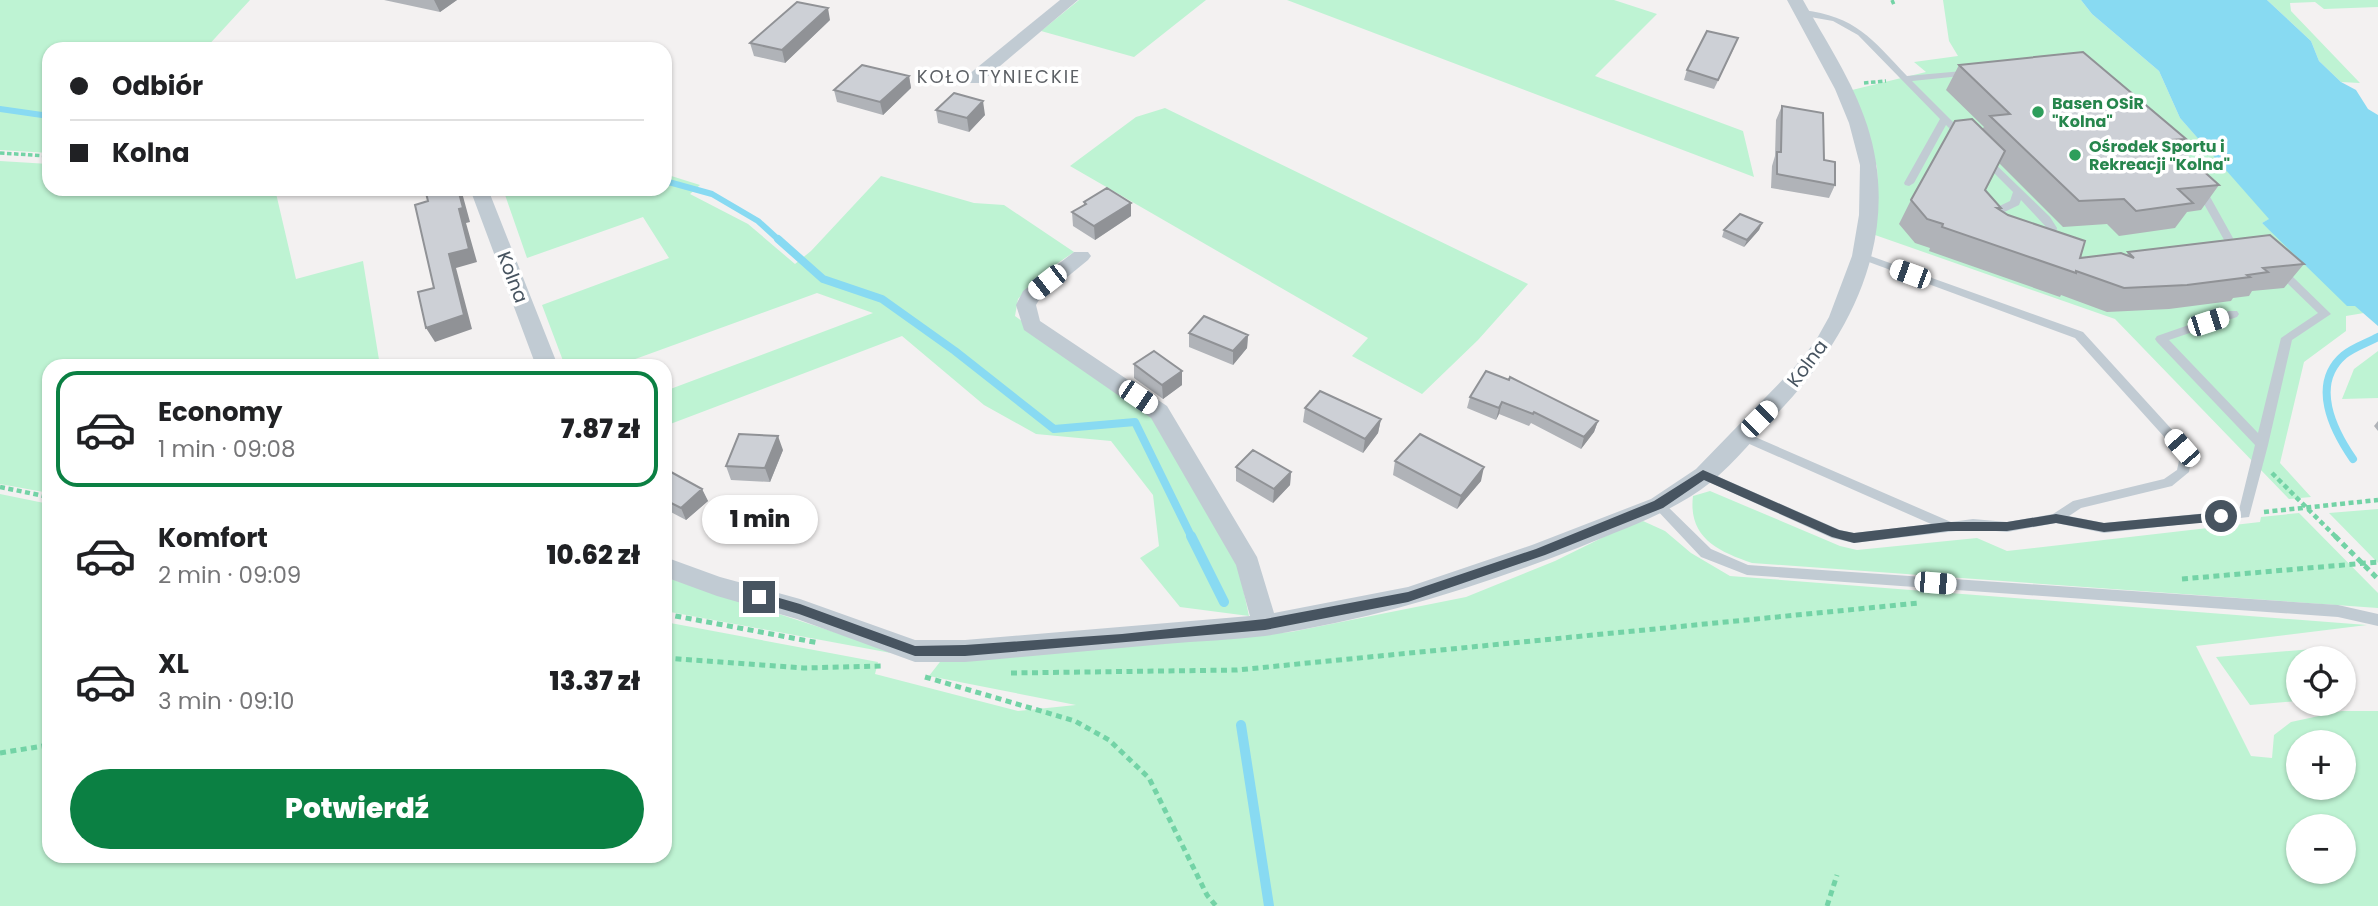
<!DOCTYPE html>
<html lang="pl">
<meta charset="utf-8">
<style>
:root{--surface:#fff;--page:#f6f6f6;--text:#202124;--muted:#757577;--line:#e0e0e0;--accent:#0b8043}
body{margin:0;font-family:Poppins,sans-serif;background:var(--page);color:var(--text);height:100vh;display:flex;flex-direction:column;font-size:26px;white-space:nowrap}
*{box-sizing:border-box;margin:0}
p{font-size:23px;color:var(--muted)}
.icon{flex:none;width:38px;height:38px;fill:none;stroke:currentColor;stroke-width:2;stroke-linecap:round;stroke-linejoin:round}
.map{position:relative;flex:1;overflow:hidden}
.drawer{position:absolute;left:42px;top:359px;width:630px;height:504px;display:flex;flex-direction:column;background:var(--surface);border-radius:21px;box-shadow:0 2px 5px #0004}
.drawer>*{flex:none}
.top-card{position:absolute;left:42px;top:42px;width:630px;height:154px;border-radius:21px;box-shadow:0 2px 5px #0004;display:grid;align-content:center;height:154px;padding:0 28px;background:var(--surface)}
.controls{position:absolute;left:2286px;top:646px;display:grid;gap:14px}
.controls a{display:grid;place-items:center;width:70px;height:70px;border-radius:50%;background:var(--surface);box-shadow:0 2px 5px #0004;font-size:35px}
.end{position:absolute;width:32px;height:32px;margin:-16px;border:9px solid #475460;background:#fff;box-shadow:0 0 0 4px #fff}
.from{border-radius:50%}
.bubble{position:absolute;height:49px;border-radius:24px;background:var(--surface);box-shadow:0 2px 5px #0004;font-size:23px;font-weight:800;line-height:49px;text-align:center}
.car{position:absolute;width:21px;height:42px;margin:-21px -10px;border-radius:9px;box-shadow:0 0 5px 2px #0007;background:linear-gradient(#fff 24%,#345 0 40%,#fff 0 76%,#345 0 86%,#fff 0)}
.top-card b{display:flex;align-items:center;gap:24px;height:66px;font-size:26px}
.top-card b+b{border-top:2px solid var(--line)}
.top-card i{width:18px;height:18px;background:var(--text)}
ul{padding:12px 0 0;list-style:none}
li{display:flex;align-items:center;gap:21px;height:116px;margin:0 14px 10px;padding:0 14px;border:4px solid transparent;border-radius:21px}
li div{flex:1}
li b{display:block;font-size:26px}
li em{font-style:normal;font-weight:800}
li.current{border-color:var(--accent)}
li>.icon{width:63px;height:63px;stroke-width:1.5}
.cta{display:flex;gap:14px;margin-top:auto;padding:14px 28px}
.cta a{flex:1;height:80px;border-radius:42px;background:var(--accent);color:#fff;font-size:28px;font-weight:800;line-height:80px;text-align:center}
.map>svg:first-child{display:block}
.green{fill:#bef3d3;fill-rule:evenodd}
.water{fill:#88daf2}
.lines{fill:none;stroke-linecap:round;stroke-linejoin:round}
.stream-far2{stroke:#88daf2;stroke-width:6}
.stream-far1{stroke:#88daf2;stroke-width:8}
.stream{stroke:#88daf2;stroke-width:10}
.path-far2{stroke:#73d3a6;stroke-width:3.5;stroke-dasharray:4.5 2.5;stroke-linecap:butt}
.path-far1{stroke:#73d3a6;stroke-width:4.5;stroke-dasharray:5 3.5;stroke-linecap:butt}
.path{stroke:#73d3a6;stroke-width:5;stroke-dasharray:6 4.5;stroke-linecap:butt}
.service{fill:#c1cbd3;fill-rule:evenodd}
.minor{fill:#c1cbd3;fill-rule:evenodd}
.wall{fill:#b0b3b8}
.shaded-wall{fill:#909296}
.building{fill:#cdd0d6;stroke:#909296;stroke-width:2}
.route{fill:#475460}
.leisure-dot{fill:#2e9e5b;stroke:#fff;stroke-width:2.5}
.labels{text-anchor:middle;stroke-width:7;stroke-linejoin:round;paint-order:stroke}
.far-leisure-label{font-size:16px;font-weight:bold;fill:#27864d;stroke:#fff;text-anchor:start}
.far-neighbourhood-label{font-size:18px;letter-spacing:2px;fill:#5d6166;stroke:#fff}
.street-label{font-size:19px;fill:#475460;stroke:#fff}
</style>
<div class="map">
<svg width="2378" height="906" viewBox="0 0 2378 906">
<rect width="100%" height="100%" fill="#f3f1f1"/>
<path class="green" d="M0,0H250L205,49H49V153L0,150Z
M1079,0H1206L1134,57L1041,31Z
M1287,0H1614L1657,14L1595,76L1743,131L1754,177Z
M1943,0H2081L2092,14L2159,71L2180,118L2270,219L2262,223L2364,313L2346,316V331L2304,362L2280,463L2311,497L2289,499L2115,319L1875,235L1878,190L1877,167L1852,90L1926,72L1914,62L1958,56L1949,41Z
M2267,0H2378V7L2324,9L2315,2L2290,3L2291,11L2360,83L2341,82L2319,61L2311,41Z
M1165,108L1528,284L1478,340L1422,394L1352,356L1368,338L1070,166L1136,117Z
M0,161L49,164V189H275L296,279L363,261L380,366H49V493L0,484Z
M665,174L700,185L690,194L748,224L795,264L811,251L881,176L974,203L1004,205L1074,252L1039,276L1018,299L1015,316L1150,415L1236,556L1249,616L1180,607L1140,558L1159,546L1153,495L1111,441L1036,434L984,405L902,336L665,426V391L873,313L817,293L616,366H565L542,305L669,258L643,217L527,258L503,189H665Z
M2378,351V398L2342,399L2354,369Z
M1710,491L1840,546L1857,550L1977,538L2007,551L2260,522L2261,517L2299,513L2378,593V608L1752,563C1717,551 1688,537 1693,496Z
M0,494L49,504V856H665V622L878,662L875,674L1018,711L1076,705L929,676L943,658L1122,647L1291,632L1466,597L1555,561L1624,527L1643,521L1665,531L1691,553L1730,576L2367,625L2196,646L2251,756L2272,758L2274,735L2291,722L2342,711H2378V906H0ZM2298,742H2343V788H2298ZM2298,826H2343V872H2298Z
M2378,509V563L2329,513Z
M665,577L877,646L891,653L665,611Z
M2325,648L2332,658H2298V701L2250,705L2216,657Z"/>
<path class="water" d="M2081,0H2267L2311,41L2319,61L2341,82L2356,90L2368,109L2378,115V326L2355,306H2347L2262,223L2269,219L2180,118L2159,71L2092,14Z"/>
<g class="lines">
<path class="stream-far2" d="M0,109L49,116
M665,181L712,194L758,221L780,241"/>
<path class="stream-far1" d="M778,239L823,279L882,299L955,351L1054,429L1135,422L1192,538
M2353,459C2333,430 2310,384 2344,355C2354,347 2367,343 2378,337"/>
<path class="stream" d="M1191,536L1224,602
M1241,725L1269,906"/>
<path class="path-far2" d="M1892,0L1894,5
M1864,83L1886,81
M0,153L49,156"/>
<path class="path-far1" d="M2272,473L2337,538
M0,487L49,497
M2264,512L2378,500"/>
<path class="path" d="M2335,536L2378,579
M2182,579L2378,562
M665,614L819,643
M665,658L803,668L883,666
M1011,673L1237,670L1919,603
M925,677L1075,721L1109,740L1149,778L1207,895L1216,906
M0,753L49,745
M1827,906L1837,875"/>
<path class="service" d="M1802,10C1856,16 1872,39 1907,76L1974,70L1976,72L1971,75L1912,81L1967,136V140H1961L1946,125L1914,183L1909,186L1905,185L1904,183L1940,119L1858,35L1833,21L1799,15L1798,13Z
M1984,155L1987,156L2050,217L2057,228C2056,237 2048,245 2038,242L2037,240L2046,233L2047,228L2021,200L2019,205L1998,215L1997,221H1989V211L2010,201L2013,192L1979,158Z
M2199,183L2204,186L2233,238L2232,240H2224L2223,238L2194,186Z
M1862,253L2083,332L2186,445L2191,461L2189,472L2172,486L2081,508L2069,516L2104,523L2239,510L2255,445L2157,342L2155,339L2157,336L2229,311H2237L2239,314L2237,317L2169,340L2258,433L2281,338L2318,313L2285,281L2284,279L2285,277H2293L2331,314L2292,340L2268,445L2249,517L2104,533L2056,523L2007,532L1973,529L1854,543L1832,538L1700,478L1698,475L1700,472H1708L1840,530L1854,533L1931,524L1738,439L1736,436L1738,433H1746L1951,522L1973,519L2007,522L2053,514L2073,501L2164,479L2177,470L2179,461L2176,450L2075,338L1858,258L1857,256L1858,254Z
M1659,500L1663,502L1711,549L1748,565L2338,605L2378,614V626L2338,617L1747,575L1701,557L1655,508L1653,505L1655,502Z"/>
<path class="minor" d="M1060,0H1078L980,83H968L966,79L968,75Z
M1787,0H1803C1825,40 1853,81 1867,125C1901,229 1857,328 1785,405C1761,430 1738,460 1711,482C1672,513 1625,528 1580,547C1478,587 1373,620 1265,636C1232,640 1198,641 1165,644C1098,650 1032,656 965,662H915L797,619L717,596L665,577V557L720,577L800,599L915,640H965L1250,616L1236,565L1151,418L1024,330L1016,305L1023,291L1074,252H1088L1091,256L1088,260L1039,300L1036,305L1040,321L1167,406L1257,557L1274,613L1408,587L1532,545L1651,499L1696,469L1793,369L1815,342L1829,317L1852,256L1859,215L1860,165L1849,123L1835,89Z
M470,189H488L558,366H536Z"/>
</g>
<path class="wall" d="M384,0H457L440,12Z
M830,20L785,63L754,56L750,43Z
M1734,48L1714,89L1684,80L1687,70Z
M1959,65L2186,139L2179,149L2219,185L2201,210L2187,212L2175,228L2119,236L2107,224L2063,227L1999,163L1985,190L2001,208L2000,210L2080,258L2127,255L2128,252L2304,264L2284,288L2252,291L2249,296L2233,298L2231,301L2169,309L2107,312L2061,295L2060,297L1929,251L1930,248L1915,243L1899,224L1911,200L1984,127L1946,90Z
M909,76L911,88L883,115L837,102L834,90Z
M1782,106L1824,160L1835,185L1829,198L1771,188L1772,166L1775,156L1776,120Z
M936,110L985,115L969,132L938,123Z
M1084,202L1131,216L1095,240L1073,226L1072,212L1084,205Z
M1762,223L1759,230L1744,247L1722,237L1724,230Z
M1189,333L1248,335L1247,348L1233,365L1189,347Z
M1134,364L1182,371V385L1163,399L1134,378Z
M1470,397L1598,421L1594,432L1581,449L1531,423L1529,426L1499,414L1496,420L1467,408Z
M1305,408L1381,419L1378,433L1363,453L1303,422Z
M2378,421V431L2374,426Z
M783,450L770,482L731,480L726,466Z
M1395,461L1481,481L1457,509L1393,475Z
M1236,467L1291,472L1290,485L1273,503L1236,481Z
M665,478L702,489L708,501L686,520L665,509Z"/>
<path class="shaded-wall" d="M434,0H457L440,12Z
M828,8L830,20L785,63L782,50Z
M909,76L911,88L883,115L880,102Z
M983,101L985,115L969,132L967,118Z
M458,189H461L470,222L466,223L477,262L456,268L472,329L435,342L426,328L449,254L459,209Z
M1131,203V216L1095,240L1094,226Z
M1762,223L1759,230L1744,247L1747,240Z
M1248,335L1247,348L1233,365V351Z
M1182,371V385L1163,399L1162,385Z
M1502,402L1499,414L1496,420L1499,408Z
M1381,419L1378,433L1363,453L1365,439Z
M1598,421L1594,432L1581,449L1584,437Z
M778,436L783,450L770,482L765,468Z
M1484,467L1481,481L1457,509L1461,496Z
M1291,472L1290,485L1273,503L1274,489Z
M702,489L708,501L686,520L681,508Z"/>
<path class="building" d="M797,2L828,8L782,50L750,43Z
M1707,31L1738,38L1718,80L1687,70Z
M2083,52L2186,139L2169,140L2219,185L2178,189L2193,203L2136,211L2124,199L2079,201L1990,116L2010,114L1959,65Z
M862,65L909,76L880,102L834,90Z
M954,93L983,101L967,118L936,110Z
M1782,106L1823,113L1824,160L1835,162V185L1777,174V152H1781Z
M1972,119L2005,151L1985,190L2001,208H1997L2008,215L2085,241L2080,258L2121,253L2134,258L2128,252L2270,235L2304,264L2263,268L2268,272L2247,275L2250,277L2187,285L2124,288L2076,271V273L1942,227L1943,224L1927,219L1911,200L1955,121Z
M1107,188L1131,203L1094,226L1072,212L1086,204L1084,202Z
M425,189H458L463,208L459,209L469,249L449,254L464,315L426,328L418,292L434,288L415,205L428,201Z
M1740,214L1762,223L1747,240L1724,230Z
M1204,316L1248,335L1233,351L1189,333Z
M1154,351L1182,371L1162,385L1134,364Z
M1486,371L1509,380L1510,377L1598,421L1584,437L1534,412L1533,414L1502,402L1499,408L1470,397Z
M1320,391L1381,419L1365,439L1305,408Z
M739,434L778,436L765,468L726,466Z
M1420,434L1484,467L1461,496L1395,461Z
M1253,450L1291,472L1274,489L1236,467Z
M671,472L702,489L681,508L665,500V478Z"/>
<path class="route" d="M1703,470L1839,530L1854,533L1948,522H2007L2056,514L2104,523L2221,512L2227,516L2221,521L2104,532L2056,523L2007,531H1948L1854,543L1832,537L1704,480L1663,508L1545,555L1408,602L1265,630L965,656H915L799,614L754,601L752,597L759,592L800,604L915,646L965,645L1122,634L1265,619L1408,592L1536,549L1654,501Z"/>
<g class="leisure-dot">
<circle cx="2038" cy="112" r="7"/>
<circle cx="2075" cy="155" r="7"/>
</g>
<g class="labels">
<g class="far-leisure-label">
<text x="2052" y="109">Basen OSiR<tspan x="2052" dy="18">"Kolna"</tspan></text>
<text x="2089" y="152">Ośrodek Sportu i<tspan x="2089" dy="18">Rekreacji "Kolna"</tspan></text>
</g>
<g class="far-neighbourhood-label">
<text x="999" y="83">KOŁO TYNIECKIE</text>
</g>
<g class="street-label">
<text transform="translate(513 277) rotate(69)" y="7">Kolna</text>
<text transform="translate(1807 363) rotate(-53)" y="7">Kolna</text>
</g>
</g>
</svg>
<div class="controls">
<a><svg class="icon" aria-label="locate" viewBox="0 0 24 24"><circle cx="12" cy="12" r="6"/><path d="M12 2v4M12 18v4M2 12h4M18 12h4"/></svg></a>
<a>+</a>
<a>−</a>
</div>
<i class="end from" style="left:2221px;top:516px"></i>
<i class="end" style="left:759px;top:597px"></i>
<div class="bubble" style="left:702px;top:495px;width:116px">1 min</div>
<i class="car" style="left:1910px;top:274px;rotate:290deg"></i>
<i class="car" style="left:1047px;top:282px;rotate:232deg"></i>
<i class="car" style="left:2208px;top:322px;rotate:72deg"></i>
<i class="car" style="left:1138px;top:397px;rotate:124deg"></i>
<i class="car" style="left:1759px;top:419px;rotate:45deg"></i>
<i class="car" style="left:2182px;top:448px;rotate:319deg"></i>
<i class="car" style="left:1935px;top:583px;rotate:95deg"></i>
<div class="top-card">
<b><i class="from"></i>Odbiór</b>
<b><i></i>Kolna</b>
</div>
<section class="drawer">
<ul>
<li class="current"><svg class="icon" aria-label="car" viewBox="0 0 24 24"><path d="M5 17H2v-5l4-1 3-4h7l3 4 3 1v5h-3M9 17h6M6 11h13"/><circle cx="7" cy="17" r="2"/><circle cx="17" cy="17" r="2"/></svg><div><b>Economy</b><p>1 min · 09:08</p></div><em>7.87 zł</em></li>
<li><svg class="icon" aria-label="car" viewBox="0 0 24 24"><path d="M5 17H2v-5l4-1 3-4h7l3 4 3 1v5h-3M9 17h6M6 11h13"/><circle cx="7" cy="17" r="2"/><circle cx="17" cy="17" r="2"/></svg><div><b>Komfort</b><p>2 min · 09:09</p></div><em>10.62 zł</em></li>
<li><svg class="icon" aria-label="car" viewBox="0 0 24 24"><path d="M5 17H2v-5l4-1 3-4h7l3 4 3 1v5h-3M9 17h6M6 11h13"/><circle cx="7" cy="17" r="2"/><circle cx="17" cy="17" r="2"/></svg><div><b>XL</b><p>3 min · 09:10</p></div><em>13.37 zł</em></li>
</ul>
<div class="cta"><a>Potwierdź</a></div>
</section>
</div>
